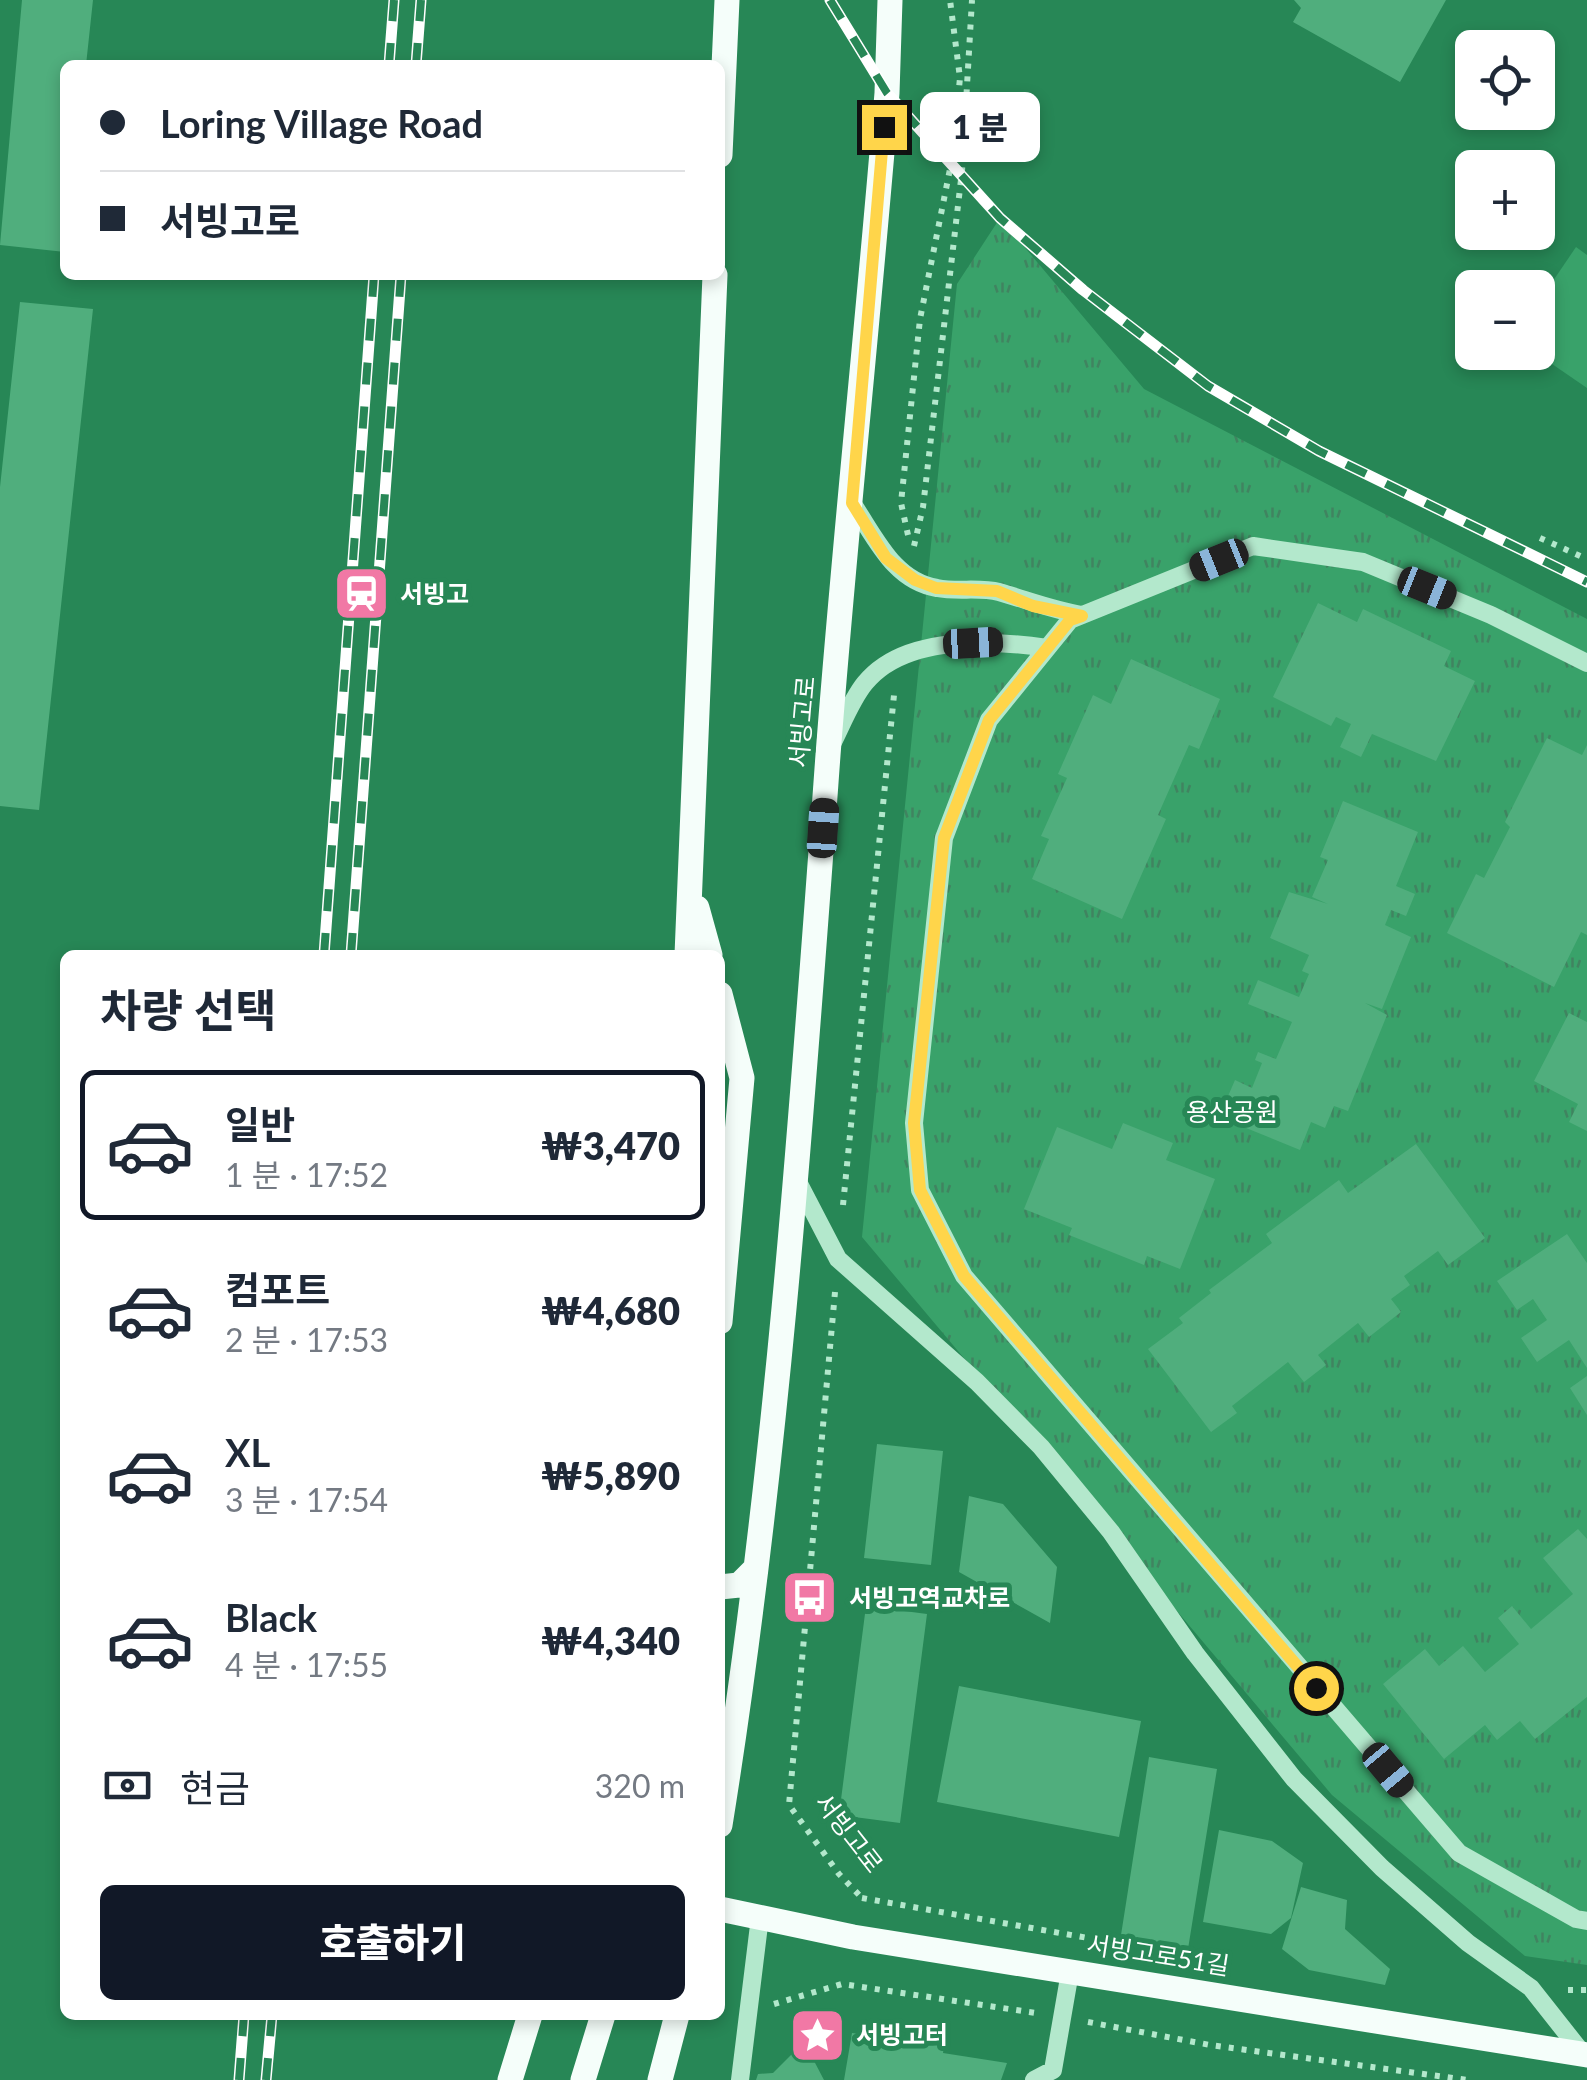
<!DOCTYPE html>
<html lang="ko">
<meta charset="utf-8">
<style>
:root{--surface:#fff;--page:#f6f6f7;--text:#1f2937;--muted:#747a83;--line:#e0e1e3;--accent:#111827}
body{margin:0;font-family:Lato,"Noto Sans KR",sans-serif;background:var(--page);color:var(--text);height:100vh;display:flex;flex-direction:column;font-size:38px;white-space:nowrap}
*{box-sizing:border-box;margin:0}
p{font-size:32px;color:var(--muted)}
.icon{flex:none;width:55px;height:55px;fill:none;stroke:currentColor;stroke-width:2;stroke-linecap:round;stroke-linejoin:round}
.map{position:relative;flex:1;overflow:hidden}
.side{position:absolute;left:60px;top:950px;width:665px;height:1070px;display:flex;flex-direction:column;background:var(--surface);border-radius:15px;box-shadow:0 5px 15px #0003}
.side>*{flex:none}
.hud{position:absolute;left:60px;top:60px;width:665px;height:220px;border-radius:15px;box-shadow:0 5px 15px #0003;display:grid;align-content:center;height:220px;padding:0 40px;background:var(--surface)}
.fabs{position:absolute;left:1455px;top:30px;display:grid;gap:20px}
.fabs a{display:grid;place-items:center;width:100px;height:100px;border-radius:15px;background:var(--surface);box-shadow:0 5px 15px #0003;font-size:50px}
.end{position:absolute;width:45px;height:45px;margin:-22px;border:12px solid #ffd54a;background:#111;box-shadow:0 0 0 5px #111}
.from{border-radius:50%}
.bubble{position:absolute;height:70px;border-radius:15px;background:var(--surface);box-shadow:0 5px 15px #0003;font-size:32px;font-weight:800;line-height:70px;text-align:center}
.car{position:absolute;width:30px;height:60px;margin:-30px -15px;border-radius:12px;box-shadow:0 0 8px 2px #0007;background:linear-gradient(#222 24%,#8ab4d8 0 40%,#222 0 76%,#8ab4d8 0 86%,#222 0)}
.hud b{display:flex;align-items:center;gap:35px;height:95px;font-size:38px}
.hud b+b{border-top:2px solid var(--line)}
.hud i{width:25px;height:25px;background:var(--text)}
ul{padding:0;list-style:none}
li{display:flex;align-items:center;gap:30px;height:150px;margin:0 20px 15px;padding:0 20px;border:5px solid transparent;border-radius:15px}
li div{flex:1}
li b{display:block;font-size:38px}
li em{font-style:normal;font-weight:800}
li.on{border-color:var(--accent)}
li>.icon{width:90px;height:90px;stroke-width:1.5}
h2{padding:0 40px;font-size:45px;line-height:120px}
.pay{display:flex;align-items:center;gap:25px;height:110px;padding:0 40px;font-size:38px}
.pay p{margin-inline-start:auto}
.button{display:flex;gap:20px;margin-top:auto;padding:20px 40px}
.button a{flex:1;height:115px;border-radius:15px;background:var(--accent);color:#fff;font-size:40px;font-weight:800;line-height:115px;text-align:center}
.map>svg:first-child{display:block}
.grass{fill:#39a26a}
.park{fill:url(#park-tufts)}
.building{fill:#50ae7d}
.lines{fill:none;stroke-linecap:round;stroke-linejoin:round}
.path{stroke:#b3e8cc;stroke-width:6;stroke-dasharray:5 8;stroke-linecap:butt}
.minor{stroke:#b3e8cc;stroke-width:18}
.major{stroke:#f5fefa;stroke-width:25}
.rail-casing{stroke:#fff;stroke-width:11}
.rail{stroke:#278756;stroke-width:8;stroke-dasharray:22;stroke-linecap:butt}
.route{stroke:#ffd54a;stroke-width:12}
.labels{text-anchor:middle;stroke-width:10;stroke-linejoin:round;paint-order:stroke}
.poi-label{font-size:25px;font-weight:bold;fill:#fff;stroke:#278756;text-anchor:start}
.street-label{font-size:25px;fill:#fff;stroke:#278756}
.park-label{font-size:25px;fill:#fff;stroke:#278756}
</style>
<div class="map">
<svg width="1587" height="2080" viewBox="0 0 1587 2080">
<defs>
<pattern id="park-tufts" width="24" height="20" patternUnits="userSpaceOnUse" patternTransform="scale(2.5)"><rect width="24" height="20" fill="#39a26a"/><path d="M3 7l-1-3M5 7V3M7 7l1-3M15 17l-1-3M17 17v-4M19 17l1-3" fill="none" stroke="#408460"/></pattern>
</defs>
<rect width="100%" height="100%" fill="#278756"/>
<path class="grass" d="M1576,247L1587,255V388L1536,353L1538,303Z"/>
<path class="park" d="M1000,218L1144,389L1587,619V1965L1525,1956L1332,1795L862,1237L957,284Z"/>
<path class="building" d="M22,0H93L86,65H65V252L0,245Z
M1294,0H1446L1400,82L1293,22L1301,8Z
M20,302L93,309L39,810L0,806V487Z
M1318,603L1357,622L1363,609L1451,651L1444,666L1475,681L1436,761L1372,734L1361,757L1340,747L1351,724L1336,717L1331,726L1273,697Z
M1131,659L1220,699L1199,749L1189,745L1158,815L1166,819L1122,919L1032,879L1049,839L1041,836L1067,778L1058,774L1093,695L1111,704Z
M1547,738L1582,755L1587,745V935L1581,932L1554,987L1447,933L1476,874L1484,878L1510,827L1505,822Z
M1343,801L1418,832L1396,886L1415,894L1406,916L1391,910L1385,925L1411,937L1382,1009L1365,1003L1387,1015L1348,1111L1334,1106L1325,1128L1311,1122L1300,1150L1219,1117L1235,1080L1252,1088L1262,1063L1255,1060L1258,1052L1276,1059L1292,1022L1248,1004L1258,980L1299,997L1309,974L1302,971L1309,955L1270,938L1289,892L1328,904L1312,897L1328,860L1320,857Z
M1569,1013L1587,1022V1131L1569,1122L1578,1104L1534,1081Z
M1123,1123L1173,1143L1166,1160L1215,1179L1180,1269L1147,1256L1144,1265L1069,1235L1072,1228L1024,1209L1057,1127L1112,1149Z
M1416,1144L1485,1238L1448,1265L1438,1251L1404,1276L1410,1285L1391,1299L1401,1312L1369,1337L1358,1323L1318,1355L1326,1365L1304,1382L1288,1362L1232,1406L1237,1413L1211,1432L1148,1349L1183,1323L1179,1318L1211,1293L1209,1290L1272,1243L1266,1234L1339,1180L1348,1193Z
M1567,1234L1587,1263V1368L1569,1340L1537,1362L1521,1338L1547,1320L1533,1299L1517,1310L1497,1281Z
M1587,1376V1415L1570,1388Z
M877,1444L943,1451L931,1565L864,1558Z
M969,1496L1003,1504L1057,1567L1050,1623L959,1572Z
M1578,1529L1587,1539V1697L1535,1739L1520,1721L1497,1740L1485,1725L1444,1759L1383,1684L1425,1649L1439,1666L1463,1646L1485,1672L1519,1644L1498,1618L1512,1606L1531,1629L1573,1594L1543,1558Z
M866,1606L927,1614L900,1823L839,1815Z
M959,1686L1141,1721L1119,1837L937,1802Z
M1149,1757L1217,1769L1188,1949L1121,1935Z
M1219,1830L1272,1841L1303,1863L1291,1918L1271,1934L1203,1922Z
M1301,1887L1347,1900L1345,1929L1390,1969L1385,1985L1309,1970L1282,1949Z
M852,2033L944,2046L943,2053L1007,2063L1001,2080H844Z
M792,2054L813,2059L824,2080H756L758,2074L773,2073Z"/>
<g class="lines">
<path class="path" d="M908,535L901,503L920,319L952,159L960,78L950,0
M1540,538L1587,559
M914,546L923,507L962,171L972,0
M843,1205L894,695
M835,1292L789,1805L839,1874L862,1898
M862,1898L1088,1938
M1568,1990H1587
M774,2004L842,1984L1036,2013
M1088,2022L1210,2045L1468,2080"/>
<path class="minor" d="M852,503C875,536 893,581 937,588C957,592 980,587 999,592C1027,600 1053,610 1082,615
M1587,663L1491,615L1363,562L1253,546L1070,620L989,720L944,838L914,1123L920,1190L964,1276L1459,1853L1576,1919L1587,1921
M832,744C842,725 851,700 865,683C905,634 992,640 1047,648
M798,1182L838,1259L977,1382L1041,1447L1111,1532L1195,1653L1294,1779L1382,1868L1468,1943L1531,1988L1583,2054
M740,2080L760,1917
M1034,2080L1053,2070L1070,1972"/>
<path class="major" d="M720,155L727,0
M697,908L710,955
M687,955L715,275
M720,994L742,1078L720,1322
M720,1587L739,1585L756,1568
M720,1825C777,1470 802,1113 828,755C845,534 869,314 887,93L890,0
M720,1909L853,1937L1587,2055
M510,2080L530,2015
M583,2080L603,2015
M660,2080L677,2015"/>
<defs>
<path id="rail" d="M830,0L887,93L1000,218L1083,290L1208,386L1319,451L1587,582
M389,65L394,0
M416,65L421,0
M324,955L374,275
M351,955L401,275
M239,2080L244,2015
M266,2080L272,2015"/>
</defs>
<use href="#rail" class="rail-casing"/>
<use href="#rail" class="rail"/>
</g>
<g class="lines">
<path class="route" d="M884,127L852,503L886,558L915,580L936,588L997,591L1033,606L1082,616L1070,620L989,720L944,838L914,1123L920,1190L964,1276L1316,1688"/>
</g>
<defs>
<symbol id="station-square" viewBox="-11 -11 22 22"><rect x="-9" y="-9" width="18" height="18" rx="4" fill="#f178a5" stroke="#278756"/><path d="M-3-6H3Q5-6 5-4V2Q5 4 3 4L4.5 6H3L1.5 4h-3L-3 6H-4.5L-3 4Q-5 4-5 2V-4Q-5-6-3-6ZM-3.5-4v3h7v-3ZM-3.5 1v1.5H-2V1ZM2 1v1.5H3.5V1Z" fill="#fff"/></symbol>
<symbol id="bus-square" viewBox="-11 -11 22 22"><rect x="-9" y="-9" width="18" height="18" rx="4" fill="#f178a5" stroke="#278756"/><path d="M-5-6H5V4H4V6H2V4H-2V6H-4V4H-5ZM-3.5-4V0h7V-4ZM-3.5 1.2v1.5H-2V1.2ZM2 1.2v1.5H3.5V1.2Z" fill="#fff"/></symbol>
<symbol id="sight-square" viewBox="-11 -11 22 22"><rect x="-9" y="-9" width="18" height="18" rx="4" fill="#f178a5" stroke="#278756"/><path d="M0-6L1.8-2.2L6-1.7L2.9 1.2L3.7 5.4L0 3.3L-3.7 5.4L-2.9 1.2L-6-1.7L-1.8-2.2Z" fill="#fff"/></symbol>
</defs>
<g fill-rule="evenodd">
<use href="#station-square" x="330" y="562" width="63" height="63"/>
<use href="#bus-square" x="778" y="1566" width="63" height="63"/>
<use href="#sight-square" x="786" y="2004" width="63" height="63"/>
</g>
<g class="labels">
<g class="poi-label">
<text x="400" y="603">서빙고</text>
<text x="849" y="1607">서빙고역교차로</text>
<text x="856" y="2044">서빙고터</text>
</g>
<g class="street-label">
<text transform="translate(802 722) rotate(-85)" y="9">서빙고로</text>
<text transform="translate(849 1833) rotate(52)" y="9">서빙고로</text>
<text transform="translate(1158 1955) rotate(9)" y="9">서빙고로51길</text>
</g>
<g class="park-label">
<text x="1232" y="1121">용산공원</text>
</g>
</g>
</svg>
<div class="fabs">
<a><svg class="icon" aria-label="locate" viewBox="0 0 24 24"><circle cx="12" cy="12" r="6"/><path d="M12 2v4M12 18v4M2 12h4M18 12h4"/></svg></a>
<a>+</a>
<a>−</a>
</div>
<i class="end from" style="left:1316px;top:1688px"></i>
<i class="end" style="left:884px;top:127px"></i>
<div class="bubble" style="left:920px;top:92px;width:120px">1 분</div>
<i class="car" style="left:1219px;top:560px;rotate:248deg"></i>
<i class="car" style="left:1427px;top:588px;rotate:112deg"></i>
<i class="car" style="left:973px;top:643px;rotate:87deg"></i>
<i class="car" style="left:823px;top:828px;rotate:4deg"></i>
<i class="car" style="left:1388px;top:1770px;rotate:140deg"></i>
<div class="hud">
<b><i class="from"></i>Loring Village Road</b>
<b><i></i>서빙고로</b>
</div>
<section class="side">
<h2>차량 선택</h2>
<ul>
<li class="on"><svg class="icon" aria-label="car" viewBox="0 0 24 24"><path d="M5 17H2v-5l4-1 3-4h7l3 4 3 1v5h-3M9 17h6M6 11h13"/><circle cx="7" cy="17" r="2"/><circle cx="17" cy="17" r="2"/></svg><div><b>일반</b><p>1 분 · 17:52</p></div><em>₩3,470</em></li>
<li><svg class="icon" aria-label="car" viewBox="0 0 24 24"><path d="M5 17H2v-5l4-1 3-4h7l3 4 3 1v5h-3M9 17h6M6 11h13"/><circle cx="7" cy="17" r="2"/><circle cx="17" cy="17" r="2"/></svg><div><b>컴포트</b><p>2 분 · 17:53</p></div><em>₩4,680</em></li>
<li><svg class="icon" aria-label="car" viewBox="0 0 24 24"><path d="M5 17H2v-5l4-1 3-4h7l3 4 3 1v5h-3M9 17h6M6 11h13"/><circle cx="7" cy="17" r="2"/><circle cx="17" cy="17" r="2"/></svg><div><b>XL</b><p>3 분 · 17:54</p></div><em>₩5,890</em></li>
<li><svg class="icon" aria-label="car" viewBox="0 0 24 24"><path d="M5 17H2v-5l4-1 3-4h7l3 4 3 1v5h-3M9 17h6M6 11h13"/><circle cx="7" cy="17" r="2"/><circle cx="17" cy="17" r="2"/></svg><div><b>Black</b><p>4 분 · 17:55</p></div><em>₩4,340</em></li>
</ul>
<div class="pay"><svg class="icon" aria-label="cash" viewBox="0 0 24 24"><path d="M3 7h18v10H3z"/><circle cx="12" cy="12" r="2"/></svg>현금<p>320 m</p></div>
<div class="button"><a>호출하기</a></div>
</section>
</div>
